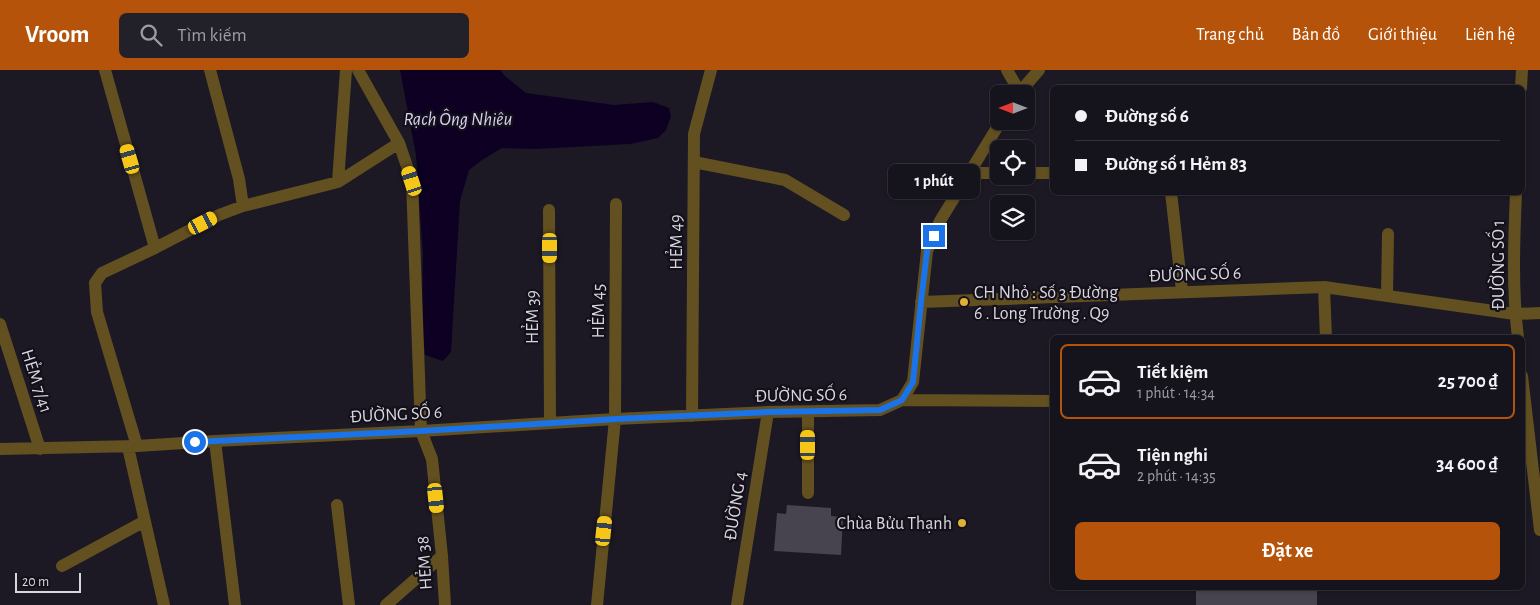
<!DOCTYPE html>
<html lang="vi">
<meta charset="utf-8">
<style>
:root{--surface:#15131b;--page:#222028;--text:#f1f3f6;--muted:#9d9ea3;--line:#34323a;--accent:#b45309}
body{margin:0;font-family:"Alegreya Sans",sans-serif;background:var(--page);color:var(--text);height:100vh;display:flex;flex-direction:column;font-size:19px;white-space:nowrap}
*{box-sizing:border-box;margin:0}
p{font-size:16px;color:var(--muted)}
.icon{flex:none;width:28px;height:28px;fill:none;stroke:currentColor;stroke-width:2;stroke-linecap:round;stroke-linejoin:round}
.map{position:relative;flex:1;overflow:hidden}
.panel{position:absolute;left:1050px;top:265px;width:475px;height:255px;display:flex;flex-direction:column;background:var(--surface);border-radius:8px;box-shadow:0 1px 4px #0004,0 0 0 1px var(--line)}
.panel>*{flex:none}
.top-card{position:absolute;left:1050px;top:15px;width:475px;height:110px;border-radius:8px;box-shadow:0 1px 4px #0004,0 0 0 1px var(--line);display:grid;align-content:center;height:110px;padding:0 25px;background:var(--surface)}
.needle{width:32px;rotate:270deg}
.tools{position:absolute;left:990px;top:15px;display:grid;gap:10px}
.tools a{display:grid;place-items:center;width:45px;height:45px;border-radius:8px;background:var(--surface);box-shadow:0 1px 4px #0004,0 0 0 1px var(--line);font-size:25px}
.scale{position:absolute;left:15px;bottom:12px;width:66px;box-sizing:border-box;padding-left:5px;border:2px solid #d8d6de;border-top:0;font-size:14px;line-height:18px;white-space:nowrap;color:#d8d6de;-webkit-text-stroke:4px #13101a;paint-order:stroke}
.end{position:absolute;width:22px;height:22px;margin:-11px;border:6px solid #1a73e8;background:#fff;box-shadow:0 0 0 2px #fff}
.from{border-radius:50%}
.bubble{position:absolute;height:35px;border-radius:8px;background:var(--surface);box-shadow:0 1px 4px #0004,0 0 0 1px var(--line);font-size:16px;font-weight:600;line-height:35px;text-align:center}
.car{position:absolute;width:15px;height:30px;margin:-15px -8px;border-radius:6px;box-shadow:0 0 4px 1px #0007;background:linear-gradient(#f5c518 24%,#345 0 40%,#f5c518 0 76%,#345 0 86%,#f5c518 0)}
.top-card b{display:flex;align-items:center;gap:18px;height:48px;font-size:19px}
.top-card b+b{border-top:1px solid var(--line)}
.top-card i{width:12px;height:12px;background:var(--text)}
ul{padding:9px 0 0;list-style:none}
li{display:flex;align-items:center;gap:15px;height:75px;margin:0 10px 8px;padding:0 15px;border:2px solid transparent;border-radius:8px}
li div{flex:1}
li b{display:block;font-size:19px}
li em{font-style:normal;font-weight:600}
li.current{border-color:var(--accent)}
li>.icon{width:45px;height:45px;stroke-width:1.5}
.primary-button{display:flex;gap:10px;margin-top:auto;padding:10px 25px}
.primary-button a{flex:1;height:58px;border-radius:8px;background:var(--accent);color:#fff;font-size:20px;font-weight:600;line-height:58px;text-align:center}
header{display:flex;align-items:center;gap:30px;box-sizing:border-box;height:70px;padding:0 25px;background:var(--accent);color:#fff}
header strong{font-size:24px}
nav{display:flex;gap:28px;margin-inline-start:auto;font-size:18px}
.search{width:350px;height:45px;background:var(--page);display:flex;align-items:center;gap:12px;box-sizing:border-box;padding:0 18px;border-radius:8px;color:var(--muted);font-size:19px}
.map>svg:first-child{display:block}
.water{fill:#0d0023}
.building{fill:#474450}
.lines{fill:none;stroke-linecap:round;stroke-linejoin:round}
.minor{stroke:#635020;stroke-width:12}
.route{stroke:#1a73e8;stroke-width:6}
.poi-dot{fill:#deb133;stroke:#13101a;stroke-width:2}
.labels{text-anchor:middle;stroke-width:4.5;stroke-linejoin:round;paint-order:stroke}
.street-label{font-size:18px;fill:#d8d6de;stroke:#13101a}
.poi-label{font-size:18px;fill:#d8d6de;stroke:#13101a;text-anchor:start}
.water-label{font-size:19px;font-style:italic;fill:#d9d0f4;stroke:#13101a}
</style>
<header>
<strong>Vroom</strong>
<div class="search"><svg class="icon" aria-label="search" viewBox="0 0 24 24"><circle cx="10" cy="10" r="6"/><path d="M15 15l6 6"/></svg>Tìm kiếm</div>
<nav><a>Trang chủ</a><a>Bản đồ</a><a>Giới thiệu</a><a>Liên hệ</a></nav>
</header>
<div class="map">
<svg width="1540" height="535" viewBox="0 0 1540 535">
<rect width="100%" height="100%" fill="#1c1924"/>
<path class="water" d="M400,0H500L506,7L526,23L614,35L653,32L669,38L671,46L666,60L658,68L630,74L534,79L502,78L482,90L469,100L460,131L451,282L443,291L425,285L422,258L423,184L416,85Z"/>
<path class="building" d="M787,435L831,438V446L843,447L841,485L774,481L777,443L786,444Z
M1196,518H1317V535H1196Z"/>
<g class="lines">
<path class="minor" d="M105,0L155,178
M346,0L338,112L399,73
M358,0L399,73L412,111L421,361L432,389L442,486L445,535
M1007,0L1019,21
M1521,18L1522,0
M1018,24L1039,0
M694,92L785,110L844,145
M969,103H999
M1026,103H1052
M1171,122L1182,221
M1516,122C1514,171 1512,219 1518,268
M243,136L338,112
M549,140L550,353
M1324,217L1326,268
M1387,226L1388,164
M921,232L1324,217L1515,244L1540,243
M0,254L40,379
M1522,306L1540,460
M902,330L1052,331
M808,342V423
M692,346L694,64L711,0
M215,371L235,535
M137,376L97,242L95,213L102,203L155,178L219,145L243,136L239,109L210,0
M128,377L164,535
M0,379L137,376L215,371L421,361L615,349L768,342L880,340L902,330L913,312L927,181L940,151L1001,51
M337,435L349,535
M62,496L145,451
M386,535L442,486
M597,535L615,349L616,134
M737,535L768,342"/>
</g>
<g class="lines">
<path class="route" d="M195,372L421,361L616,349L768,342L880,340L902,330L913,312L921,232L927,181L934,166"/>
</g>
<g class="poi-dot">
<circle cx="964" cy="232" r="5"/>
<circle cx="962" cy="453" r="5"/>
</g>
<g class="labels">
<g class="street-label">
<text transform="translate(676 172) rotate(-90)" y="6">HẺM 49</text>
<text transform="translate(1498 195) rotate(-90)" y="6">ĐƯỜNG SỐ 1</text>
<text transform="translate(1195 204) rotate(-2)" y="6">ĐƯỜNG SỐ 6</text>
<text transform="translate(598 241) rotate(-90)" y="6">HẺM 45</text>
<text transform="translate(532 247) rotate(-90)" y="6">HẺM 39</text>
<text transform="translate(37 311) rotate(72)" y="6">HẺM 7/41</text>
<text transform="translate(801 325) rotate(-1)" y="6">ĐƯỜNG SỐ 6</text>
<text transform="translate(396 344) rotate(-3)" y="6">ĐƯỜNG SỐ 6</text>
<text transform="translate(735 436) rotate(-81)" y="6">ĐƯỜNG 4</text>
<text transform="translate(424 493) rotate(-94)" y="6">HẺM 38</text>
</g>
<g class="poi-label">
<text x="974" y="228">CH Nhỏ : Số 3 Đường<tspan x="974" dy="21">6 . Long Trường . Q9</tspan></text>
<text x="952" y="459" text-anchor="end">Chùa Bửu Thạnh</text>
</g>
<g class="water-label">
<text x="458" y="55">Rạch Ông Nhiêu</text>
</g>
</g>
</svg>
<div class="tools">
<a><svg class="needle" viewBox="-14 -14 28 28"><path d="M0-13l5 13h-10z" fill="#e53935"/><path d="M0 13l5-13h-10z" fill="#9d9ea3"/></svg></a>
<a><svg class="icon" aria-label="locate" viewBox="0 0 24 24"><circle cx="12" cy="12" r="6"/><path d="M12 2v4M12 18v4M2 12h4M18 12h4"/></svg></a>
<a><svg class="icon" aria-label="layers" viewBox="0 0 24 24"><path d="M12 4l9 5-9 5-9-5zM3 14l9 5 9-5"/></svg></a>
</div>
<div class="scale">20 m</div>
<i class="end from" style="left:195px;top:372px"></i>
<i class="end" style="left:934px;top:166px"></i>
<div class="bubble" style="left:888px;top:94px;width:92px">1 phút</div>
<i class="car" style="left:130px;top:89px;rotate:344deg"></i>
<i class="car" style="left:412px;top:111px;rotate:342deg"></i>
<i class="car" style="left:203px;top:153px;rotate:63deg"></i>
<i class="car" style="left:550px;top:178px;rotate:180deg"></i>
<i class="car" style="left:808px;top:375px;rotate:0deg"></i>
<i class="car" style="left:436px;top:428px;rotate:174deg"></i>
<i class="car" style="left:604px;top:461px;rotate:6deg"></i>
<div class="top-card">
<b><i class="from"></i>Đường số 6</b>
<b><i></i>Đường số 1 Hẻm 83</b>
</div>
<section class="panel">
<ul>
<li class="current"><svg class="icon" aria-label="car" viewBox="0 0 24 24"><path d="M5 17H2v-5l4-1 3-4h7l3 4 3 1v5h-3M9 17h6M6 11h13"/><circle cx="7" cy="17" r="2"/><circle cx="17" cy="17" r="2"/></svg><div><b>Tiết kiệm</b><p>1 phút · 14:34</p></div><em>25 700 ₫</em></li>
<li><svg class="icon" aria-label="car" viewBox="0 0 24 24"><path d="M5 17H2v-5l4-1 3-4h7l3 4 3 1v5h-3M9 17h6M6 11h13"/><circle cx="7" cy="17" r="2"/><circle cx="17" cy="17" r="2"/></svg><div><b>Tiện nghi</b><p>2 phút · 14:35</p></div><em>34 600 ₫</em></li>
</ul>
<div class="primary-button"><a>Đặt xe</a></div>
</section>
</div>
